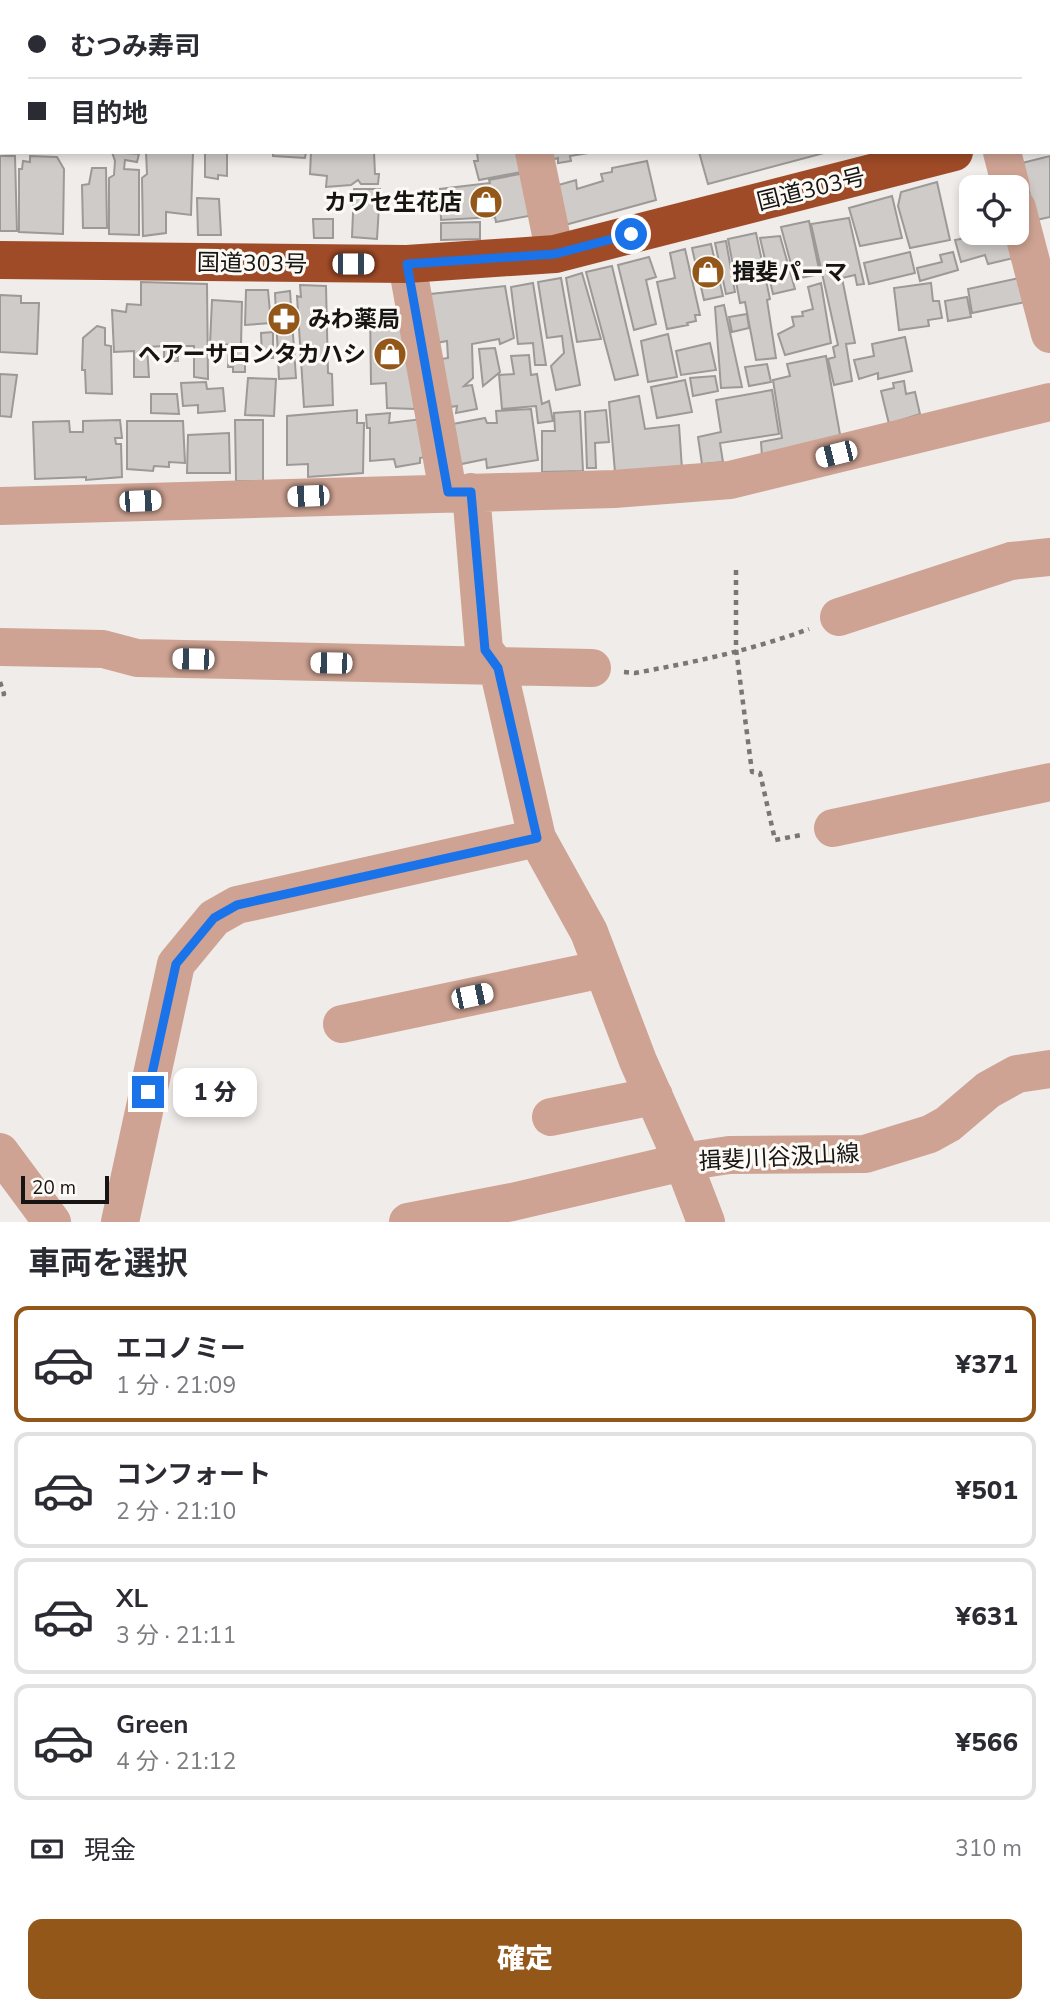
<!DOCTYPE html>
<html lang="ja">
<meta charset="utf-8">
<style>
:root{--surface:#fff;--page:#f2f2f3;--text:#2b2b33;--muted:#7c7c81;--line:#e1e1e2;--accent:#935719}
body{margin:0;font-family:"Nunito Sans","Noto Sans JP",sans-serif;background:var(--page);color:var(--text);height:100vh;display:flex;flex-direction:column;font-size:26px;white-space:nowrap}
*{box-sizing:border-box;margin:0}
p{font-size:23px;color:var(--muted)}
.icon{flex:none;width:38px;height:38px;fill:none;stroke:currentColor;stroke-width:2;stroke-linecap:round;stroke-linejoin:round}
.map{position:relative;height:1222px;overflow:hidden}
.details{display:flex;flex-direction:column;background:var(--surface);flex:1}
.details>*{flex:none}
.top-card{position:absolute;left:0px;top:0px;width:1050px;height:154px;box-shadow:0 4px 10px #0003;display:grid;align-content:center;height:154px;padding:0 28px;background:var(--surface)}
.tools{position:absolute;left:959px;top:175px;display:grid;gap:14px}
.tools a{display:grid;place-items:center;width:70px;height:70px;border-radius:14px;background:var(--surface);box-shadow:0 4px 10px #0003;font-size:35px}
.scale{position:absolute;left:21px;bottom:18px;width:88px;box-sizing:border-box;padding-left:7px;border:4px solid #161513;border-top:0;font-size:19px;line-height:24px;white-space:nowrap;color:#161513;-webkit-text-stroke:5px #fdfaf6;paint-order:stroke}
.end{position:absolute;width:32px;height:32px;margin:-16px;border:9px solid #1a73e8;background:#fff;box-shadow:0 0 0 4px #fff}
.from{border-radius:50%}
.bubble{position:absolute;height:49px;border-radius:14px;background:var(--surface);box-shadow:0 4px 10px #0003;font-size:23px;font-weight:800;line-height:49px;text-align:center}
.car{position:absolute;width:21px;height:42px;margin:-21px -10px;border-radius:9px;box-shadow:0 0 5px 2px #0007;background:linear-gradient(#fff 24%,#345 0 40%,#fff 0 76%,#345 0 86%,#fff 0)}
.top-card b{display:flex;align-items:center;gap:24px;height:66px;font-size:26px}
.top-card b+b{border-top:2px solid var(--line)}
.top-card i{width:18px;height:18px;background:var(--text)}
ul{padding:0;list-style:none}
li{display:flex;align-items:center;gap:21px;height:116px;margin:0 14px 10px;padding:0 14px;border:4px solid var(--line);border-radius:14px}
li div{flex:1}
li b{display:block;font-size:26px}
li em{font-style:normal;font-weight:800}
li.current{border-color:var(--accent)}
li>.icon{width:63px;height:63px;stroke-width:1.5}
h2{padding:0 28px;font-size:32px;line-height:84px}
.pay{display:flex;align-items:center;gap:18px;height:77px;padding:0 28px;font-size:26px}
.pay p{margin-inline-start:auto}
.cta{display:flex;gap:14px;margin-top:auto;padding:14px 28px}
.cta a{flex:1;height:80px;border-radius:14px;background:var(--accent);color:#fff;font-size:28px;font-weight:800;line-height:80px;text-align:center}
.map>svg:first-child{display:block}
.building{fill:#cfcbc8;stroke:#9c9996;stroke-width:2}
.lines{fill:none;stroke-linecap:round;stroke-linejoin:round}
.path{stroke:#797674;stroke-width:4.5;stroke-dasharray:5 5;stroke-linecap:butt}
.minor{stroke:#cea393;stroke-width:38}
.highway{stroke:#a04b27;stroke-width:38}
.route{stroke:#1a73e8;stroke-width:9}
.labels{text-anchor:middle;stroke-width:6;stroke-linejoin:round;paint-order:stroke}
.street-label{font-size:23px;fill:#161513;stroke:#fdfaf6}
.poi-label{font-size:23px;font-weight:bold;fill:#161513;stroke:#fdfaf6;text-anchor:end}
</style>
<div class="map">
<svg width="1050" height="1222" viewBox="0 0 1050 1222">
<rect width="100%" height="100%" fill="#f0ece9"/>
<path class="building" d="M0,0L28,2H2L0,49Z
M428,0H484V2H428Z
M530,0H620V2H530Z
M794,0H856V2H794Z
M973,0H1030L1031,2H974Z
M112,152L139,154L137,162L125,160L124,169L139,170V235L109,234V178L114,175L115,161Z
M146,152H193L191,215L166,212V233L143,236L142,178L147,174Z
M205,152H227V176L218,175V179L205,177Z
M273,152H306L305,158L273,156Z
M311,152H374L375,174H379L378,184H361L358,180L351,185L326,187L327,176L310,174Z
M477,152H522L526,171L479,180L474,161H478Z
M549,152H594L570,156L571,161L558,163V158L551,160Z
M699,152H824V153L708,184Z
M0,156H15L17,231H0Z
M30,156L57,157L64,169L63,234L19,232V169H22L23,161L30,162Z
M1050,156V217L1036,220L1022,163Z
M647,161L656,200L565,225L555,186L576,180L577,189L603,181L601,174L612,172V168Z
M92,168H106L107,228H83L82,185L89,184Z
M525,173L534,215L496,222L495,217L441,220L440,189L490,183L489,180Z
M937,182L950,240L910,248L898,206L901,192Z
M354,189H380L377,239L352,237Z
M892,196L902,238L860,246L849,208Z
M197,198L219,199L221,235H198Z
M849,218L864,284L857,285L855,275L842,278L855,343L846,344L852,381L834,385L828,359L835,357L833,347L838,345L811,224Z
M313,219H333V238H314Z
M809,221L820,274L795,279L781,227Z
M480,222V239L441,240V223Z
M756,233L770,299L767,300L776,358L756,360L745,302L740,303L728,239Z
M991,233H1014L1018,257L988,264L985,255L961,262L955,240Z
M780,236L795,289L773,294L760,238Z
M726,241L735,292L726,294L715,243Z
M711,244L723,296L704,300L692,248Z
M685,249L700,315H695L696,321L687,323L688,325L667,329L657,282L675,278L670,253Z
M910,252L915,273L869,284L864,263Z
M953,252L958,270L920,281L917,268L942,262L940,255Z
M649,257L656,277L646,280L656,324L634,330L618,265Z
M612,266L638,375L615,380L586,272Z
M582,273L601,339L577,342L566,278Z
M1024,277L1030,301L972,313L968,289Z
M561,278L580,385L556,390L551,366L564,353L562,336L547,338L538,282Z
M141,282L207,284L208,379L194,377V346H177L178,361H164V346L147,347L149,377H134V351L114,352L112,310L126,312L127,304L141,305Z
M533,283L546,365H535L533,343L518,344L511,287Z
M821,283L831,343L785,355L778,334L794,326L792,317L803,316L802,312L813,309L808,287Z
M931,283L933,301H939L942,318L928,320L929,326L899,330L894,288Z
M300,285L326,286L328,373L332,374L333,405L304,407L297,296L301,297Z
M505,286L514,338L500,344L499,339L472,344L473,378L464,386L472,385L477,409L456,413L457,406L436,409L429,361L448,358L447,341L426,345L421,295Z
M246,290H268L271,323L245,325Z
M290,291L296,378L279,379L275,293Z
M0,295L21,296V303H39L37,354L0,352Z
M967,297L971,317L948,321L945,301Z
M212,300L242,302L241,345L210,344Z
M724,305L742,387L721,388L715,307Z
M370,309H402L415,409L387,408L386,383L371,384Z
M747,314L749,328L732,332L729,317Z
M97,326L105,328V345L111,346L112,394L86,393L85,370H82L83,338Z
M273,332V358H262L261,333Z
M668,334L677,377L648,382L641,341Z
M905,337L912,371L878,379V373L859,379L854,360L874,356L872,344Z
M710,343L716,370L681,375L676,351Z
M229,348H245V372H233V367H228Z
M495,348L500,372L483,386L479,349Z
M529,355L531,375L537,374L542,404L549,401L553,421L538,423L536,406L502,409L499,375L514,374L511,356Z
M826,356L841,440L762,456L761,442L782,438L773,380L790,376L787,364Z
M767,364L771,382L749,386L745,367Z
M0,374L17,375L11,417L0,416Z
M715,376L718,391L693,396L690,378Z
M248,378L276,379L274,416L245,415Z
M685,380L692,412L657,418L651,387Z
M904,381L906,394L915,392L920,414L889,424L881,391L894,388L893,383Z
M206,382L207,389L223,388L225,411L198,413V405L183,406L181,383Z
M772,390L779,434L720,443L723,462L702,464L698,437L721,432L716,400Z
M151,394H177L179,414L151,413Z
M639,396L645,429L679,425L682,469L615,472L609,402Z
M531,409L538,460L487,468L486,459L452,466L442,426L485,418L487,423H497L496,411Z
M357,410V423H364L363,473L308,477V464L287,465V416Z
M606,410L609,442L595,443L596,468H587L585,412Z
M580,411L583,471L542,472V431H555L554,413Z
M390,413L389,423L422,419L425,457L420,458V463L396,467L394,459L370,461V428H367L366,415Z
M120,420L122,438H115L116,444H121L122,477L86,480V477L35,479L33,422L69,421L70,432H83V421Z
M235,420H263V481H236Z
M127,421H183L185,463L169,462V467L154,466L153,471L127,469Z
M229,433L230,473H187L188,435Z"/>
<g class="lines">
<path class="path" d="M736,570V649L752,772L760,773L775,840L801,835
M624,672L635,673C695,662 752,650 809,629
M0,682L4,694H0"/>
<path class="minor" d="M502,0V2
M871,0V2
M962,0V2
M534,152L555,254
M1002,152L1011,187
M1017,208L1050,334
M407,264L448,492
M471,492L484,650L498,668L537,838L589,932L638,1061L683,1162L706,1222
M0,506L614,489L730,480L1050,402
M839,617L1011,561L1050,557
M0,647L103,649L137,658L592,668
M833,828L1050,782
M342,1024L603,969
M551,1117L654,1096
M0,1152L52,1222
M120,1222L176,964L214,918L237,905L537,838
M408,1222L512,1202L683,1162L729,1155L865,1154L930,1134L948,1124L988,1090L1017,1074L1050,1069"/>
<path class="highway" d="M1048,128L1050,127
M0,260L407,264L555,254L954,152"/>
</g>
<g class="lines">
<path class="route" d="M148,1092L176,964L214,918L237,905L537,838L498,668L485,650L471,492H448L407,264L555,254L631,234"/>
</g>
<defs>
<symbol id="shop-disc" viewBox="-11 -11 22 22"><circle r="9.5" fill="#935719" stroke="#fdfaf6"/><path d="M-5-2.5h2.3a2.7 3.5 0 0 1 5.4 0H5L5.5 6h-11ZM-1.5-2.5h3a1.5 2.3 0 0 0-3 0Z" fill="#fff"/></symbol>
<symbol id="pharmacy-disc" viewBox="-11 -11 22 22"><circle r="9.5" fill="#935719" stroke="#fdfaf6"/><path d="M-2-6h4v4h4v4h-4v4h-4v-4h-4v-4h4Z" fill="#fff"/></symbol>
</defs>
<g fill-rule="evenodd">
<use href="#shop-disc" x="467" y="183" width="38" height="38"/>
<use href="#shop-disc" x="689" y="253" width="38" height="38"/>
<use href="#pharmacy-disc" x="265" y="300" width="38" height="38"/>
<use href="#shop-disc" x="371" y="335" width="38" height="38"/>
</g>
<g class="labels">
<g class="street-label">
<text transform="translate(811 189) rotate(-14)" y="8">国道303号</text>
<text transform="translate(252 263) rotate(1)" y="8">国道303号</text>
<text transform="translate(779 1157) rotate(-3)" y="8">揖斐川谷汲山線</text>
</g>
<g class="poi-label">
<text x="462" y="210">カワセ生花店</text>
<text x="732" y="280" text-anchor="start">揖斐パーマ</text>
<text x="308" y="327" text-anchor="start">みわ薬局</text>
<text x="366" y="362">ヘアーサロンタカハシ</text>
</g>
</g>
</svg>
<div class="tools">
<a><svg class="icon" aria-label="locate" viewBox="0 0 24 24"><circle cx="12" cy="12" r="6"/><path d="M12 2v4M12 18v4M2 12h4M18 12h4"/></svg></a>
</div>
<div class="scale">20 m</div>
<i class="end from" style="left:631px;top:234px"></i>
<i class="end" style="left:148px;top:1092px"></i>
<div class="bubble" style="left:173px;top:1068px;width:84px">1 分</div>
<i class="car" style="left:353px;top:264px;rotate:90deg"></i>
<i class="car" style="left:836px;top:454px;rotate:256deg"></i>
<i class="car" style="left:308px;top:496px;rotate:268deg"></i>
<i class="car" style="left:140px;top:501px;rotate:88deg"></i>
<i class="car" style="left:193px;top:659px;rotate:271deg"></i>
<i class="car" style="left:331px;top:663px;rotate:271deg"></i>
<i class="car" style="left:472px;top:996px;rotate:78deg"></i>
<div class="top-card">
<b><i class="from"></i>むつみ寿司</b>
<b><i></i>目的地</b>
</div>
</div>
<section class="details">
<h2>車両を選択</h2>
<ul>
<li class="current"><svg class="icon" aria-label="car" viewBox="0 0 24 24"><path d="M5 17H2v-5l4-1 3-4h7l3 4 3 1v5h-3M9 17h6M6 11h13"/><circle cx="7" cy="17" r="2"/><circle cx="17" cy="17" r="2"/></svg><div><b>エコノミー</b><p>1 分 · 21:09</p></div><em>¥371</em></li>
<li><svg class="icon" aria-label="car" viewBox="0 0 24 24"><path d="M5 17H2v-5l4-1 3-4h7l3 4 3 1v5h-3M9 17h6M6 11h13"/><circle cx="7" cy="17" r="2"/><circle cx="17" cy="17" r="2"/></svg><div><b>コンフォート</b><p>2 分 · 21:10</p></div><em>¥501</em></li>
<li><svg class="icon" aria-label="car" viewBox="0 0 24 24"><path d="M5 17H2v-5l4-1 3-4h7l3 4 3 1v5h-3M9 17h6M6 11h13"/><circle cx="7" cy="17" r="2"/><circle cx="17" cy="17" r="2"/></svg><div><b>XL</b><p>3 分 · 21:11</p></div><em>¥631</em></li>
<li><svg class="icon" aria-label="car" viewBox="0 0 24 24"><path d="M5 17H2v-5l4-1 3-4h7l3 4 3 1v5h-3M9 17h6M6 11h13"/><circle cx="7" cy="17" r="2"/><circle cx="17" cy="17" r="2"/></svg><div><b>Green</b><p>4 分 · 21:12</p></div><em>¥566</em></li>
</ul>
<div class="pay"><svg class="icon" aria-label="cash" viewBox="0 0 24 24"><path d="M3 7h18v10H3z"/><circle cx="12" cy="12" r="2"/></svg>現金<p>310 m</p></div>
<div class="cta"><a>確定</a></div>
</section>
